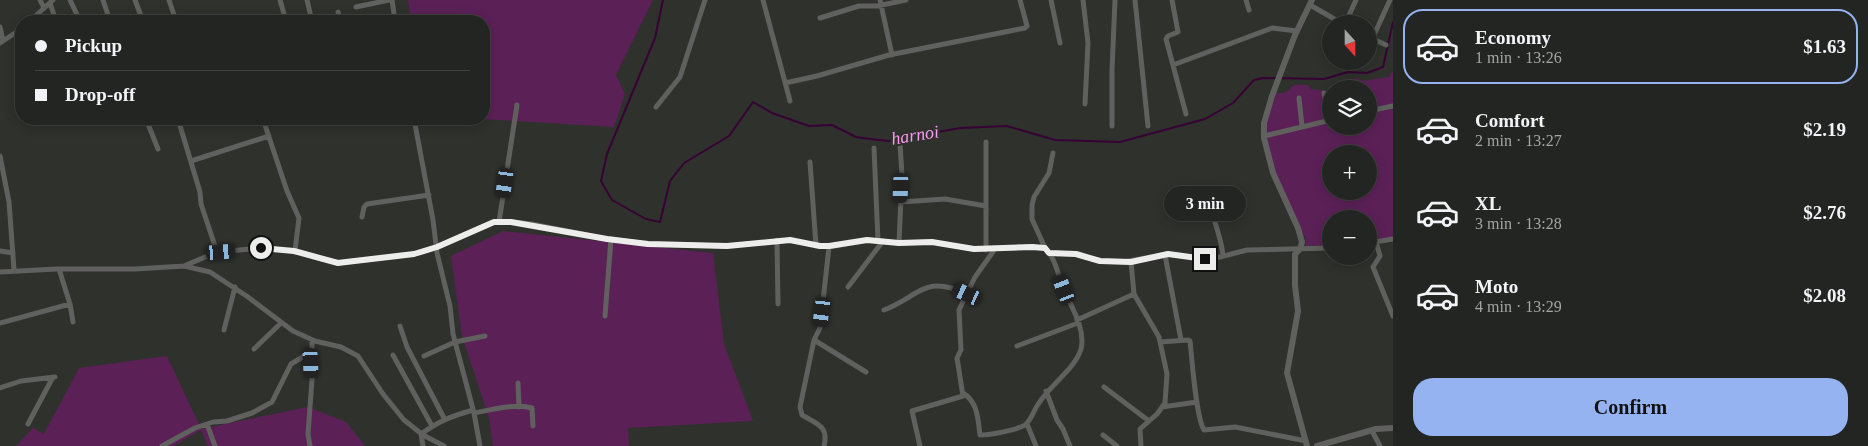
<!DOCTYPE html>
<meta charset="utf-8">
<style>
:root{--surface:#232522;--page:#2b2d2a;--text:#f1f3f6;--muted:#a3a5a5;--line:#404240;--accent:#95b2f1}
body{margin:0;font-family:Georgia,serif;background:var(--page);color:var(--text);height:100vh;display:flex;flex-direction:column;font-size:19px;white-space:nowrap}
*{box-sizing:border-box;margin:0}
p{font-size:16px;color:var(--muted)}
.icon{flex:none;width:28px;height:28px;fill:none;stroke:currentColor;stroke-width:2;stroke-linecap:round;stroke-linejoin:round}
.map{position:relative;flex:1;overflow:hidden}
.sheet{display:flex;flex-direction:column;background:var(--surface);width:475px}
.sheet>*{flex:none}
.hud{position:absolute;left:15px;top:15px;width:475px;height:110px;border-radius:20px;box-shadow:0 2px 12px #0003,0 0 0 1px var(--line);display:grid;align-content:center;height:110px;padding:0 20px;background:var(--surface)}
.needle{width:32px;rotate:159deg}
.fabs{position:absolute;left:1322px;top:15px;display:grid;gap:10px}
.fabs a{display:grid;place-items:center;width:55px;height:55px;border-radius:50%;background:var(--surface);box-shadow:0 2px 12px #0003,0 0 0 1px var(--line);font-size:25px}
.end{position:absolute;width:22px;height:22px;margin:-11px;border:6px solid #ededeb;background:#111;box-shadow:0 0 0 2px #111}
.from{border-radius:50%}
.bubble{position:absolute;height:35px;border-radius:18px;background:var(--surface);box-shadow:0 2px 12px #0003,0 0 0 1px var(--line);font-size:16px;font-weight:800;line-height:35px;text-align:center}
.car{position:absolute;width:15px;height:30px;margin:-15px -8px;border-radius:6px;box-shadow:0 0 4px 1px #0007;background:linear-gradient(#222 24%,#8ab4d8 0 40%,#222 0 76%,#8ab4d8 0 86%,#222 0)}
.hud b{display:flex;align-items:center;gap:18px;height:48px;font-size:19px}
.hud b+b{border-top:1px solid var(--line)}
.hud i{width:12px;height:12px;background:var(--text)}
ul{padding:9px 0 0;list-style:none}
li{display:flex;align-items:center;gap:15px;height:75px;margin:0 10px 8px;padding:0 10px;border:2px solid transparent;border-radius:20px}
li div{flex:1}
li b{display:block;font-size:19px}
li em{font-style:normal;font-weight:800}
li.current{border-color:var(--accent)}
li>.icon{width:45px;height:45px;stroke-width:1.5}
.action{display:flex;gap:10px;margin-top:auto;padding:10px 20px}
.action a{flex:1;height:58px;border-radius:20px;background:var(--accent);color:#111;font-size:20px;font-weight:800;line-height:58px;text-align:center}
main{display:flex;flex:1;min-height:0}
.map>svg:first-child{display:block}
.green{fill:#5b2157;fill-rule:evenodd}
.lines{fill:none;stroke-linecap:round;stroke-linejoin:round}
.stream{stroke:#370334;stroke-width:2}
.minor{stroke:#60615f;stroke-width:5}
.tertiary{stroke:#60615f;stroke-width:6}
.route{stroke:#ededeb;stroke-width:6}
.labels{text-anchor:middle;stroke-width:4.5;stroke-linejoin:round;paint-order:stroke}
.water-label{font-size:18px;font-style:italic;fill:#fa99f0;stroke:#2f312d}
</style>
<main>
<div class="map">
<svg width="1393" height="446" viewBox="0 0 1393 446">
<rect width="100%" height="100%" fill="#2f312d"/>
<path class="green" d="M408,0H653L616,75L625,94L614,127L482,119H484V21H411Z
M1393,71V237L1369,241V219H1331V245L1306,246V239C1291,209 1260,152 1268,118C1270,110 1274,101 1277,93C1291,94 1287,88 1295,85C1299,84 1304,85 1308,85L1311,89L1327,91L1357,78L1363,81L1389,77ZM1331,89H1369V126H1331ZM1331,154H1369V191H1331Z
M503,231L713,253L724,344L753,421L628,428L629,446H493L489,418L462,336L451,256Z
M167,356L201,429L308,407L346,422L365,446H208L201,430L173,446H16L33,428L44,434L79,368Z"/>
<g class="lines">
<path class="stream" d="M663,0L655,38L607,154L601,181L612,200L646,219L660,222L670,181L684,163L729,136L753,102L772,113L809,126L832,125L856,137L870,139L889,141L960,128L1007,126L1055,140L1120,142L1205,119L1233,103L1254,80L1263,78L1324,79L1348,72L1367,73L1383,67L1393,22"/>
<path class="minor" d="M40,0L44,8
M70,0L80,21
M103,0L110,21
M135,0L143,21
M169,0L176,21
M280,0L286,21
M307,0L312,21
M392,0L395,21
M763,0L790,101
M880,0L892,55
M1051,0L1060,43
M1083,0L1088,43L1085,104
M1135,0L1148,126
M1172,0L1178,32L1168,36L1166,39L1186,114
M1246,0L1249,10
M50,3L56,21
M1310,5L1343,24
M356,7L389,0
M338,12L341,21
M820,18L859,6H877L906,0
M30,21L53,0
M1345,24L1356,0
M0,27L3,41
M1369,37L1386,45
M0,43L21,29
M1369,46L1390,0
M1361,64L1362,61
M1173,65L1272,28L1297,31
M785,83L817,76L889,55L1025,28L1027,26L1020,0
M1354,85L1355,89
M1324,93L1330,120
M1299,98L1302,126
M656,107L680,77L705,0
M1369,111L1393,106
M146,119L158,149
M178,119L200,192L201,204L217,252
M263,119L287,191L299,218L295,251
M414,119L433,220L437,253L450,306L453,334L474,413L480,446
M1112,126V70L1115,0
M1264,136L1331,120
M874,148L878,241
M0,156L9,202L14,270
M191,161L269,136
M810,162L816,246
M901,202L945,199L986,206
M1211,208C1215,225 1222,240 1223,256
M362,217L364,207L367,204L429,195
M499,222L517,105
M777,240L778,304
M1376,242L1380,256L1373,267L1393,316
M899,243L902,175L900,144
M1369,243L1393,239
M1045,248L1032,219V205L1034,197L1049,173L1053,153
M986,250V142
M0,251L13,253
M1165,255L1181,340
M1131,262L1134,294L1159,337L1167,374L1165,403L1157,414L1140,429L1141,446
M184,266L217,252L261,248L295,251L338,263L414,254L437,247L494,222H511L532,224L607,239L648,244L727,246L790,240L820,246L829,247L867,240L899,243L932,242L974,249L1032,247L1045,248L1049,253L1076,254L1100,261L1123,262L1167,254L1205,259L1220,257L1247,250L1331,248
M59,269L70,304L73,322
M0,272L57,269H135L184,266L210,272L248,297L293,331L315,341L341,347L358,356L383,394L404,420L423,435L444,446
M848,287L883,241
M884,310C920,296 924,274 967,294
M605,316L611,239
M1077,320L1134,294
M0,323L70,304
M400,326L407,347L444,418
M224,330L235,287
M814,340L866,372
M1160,342L1188,340L1190,341C1192,359 1196,418 1204,430L1235,427L1306,441
M1017,346L1078,323
M254,349L281,323
M393,355L432,426
M424,356L455,342L485,336
M518,383L519,407
M1104,387L1149,421
M0,388L21,381L55,377
M1046,391L1057,420L1063,429L1070,446
M963,393C978,402 978,420 980,435C990,435 1017,430 1025,425C1031,421 1034,409 1039,403C1050,385 1075,369 1081,349C1086,329 1071,306 1063,288C1058,276 1057,263 1049,253
M1162,407L1197,402
M474,413C491,410 515,403 532,408L533,426
M28,424L53,377
M207,424L215,446
M1027,424L1036,446
M1372,431L1380,446
M1103,435L1117,446
M162,446L195,428L213,422L227,421L252,413L272,402L291,364L311,352
M310,446L308,434L312,380V340
M423,446L421,434C439,421 452,416 473,410
M824,446C829,426 817,424 802,415L800,407L814,340L820,328L829,247
M920,446L912,411L963,396L957,358L961,350L959,310L975,277L995,249"/>
<path class="tertiary" d="M1307,446L1287,373L1298,311L1295,285V254L1300,249L1302,242L1298,228L1273,173L1264,138V123L1272,96L1295,35L1312,0
M1317,446L1376,429L1393,428"/>
</g>
<g class="lines">
<path class="route" d="M261,248L294,251L338,263L346,262L414,254L437,247L494,222H511L607,239L648,244L727,246L790,240L820,246H829L867,240L899,243L932,242L974,249L1032,247L1045,248L1049,253L1076,254L1100,261L1131,262L1168,254L1205,259"/>
</g>
<g class="labels">
<g class="water-label">
<text transform="translate(915 135) rotate(-9)" y="6">harnoi</text>
</g>
</g>
</svg>
<div class="fabs">
<a><svg class="needle" viewBox="-14 -14 28 28"><path d="M0-13l5 13h-10z" fill="#e53935"/><path d="M0 13l5-13h-10z" fill="#a3a5a5"/></svg></a>
<a><svg class="icon" aria-label="layers" viewBox="0 0 24 24"><path d="M12 4l9 5-9 5-9-5zM3 14l9 5 9-5"/></svg></a>
<a>+</a>
<a>−</a>
</div>
<i class="end from" style="left:261px;top:248px"></i>
<i class="end" style="left:1205px;top:259px"></i>
<div class="bubble" style="left:1164px;top:186px;width:82px">3 min</div>
<i class="car" style="left:505px;top:183px;rotate:188deg"></i>
<i class="car" style="left:901px;top:188px;rotate:182deg"></i>
<i class="car" style="left:221px;top:252px;rotate:86deg"></i>
<i class="car" style="left:1064px;top:289px;rotate:339deg"></i>
<i class="car" style="left:967px;top:294px;rotate:295deg"></i>
<i class="car" style="left:822px;top:312px;rotate:187deg"></i>
<i class="car" style="left:311px;top:363px;rotate:177deg"></i>
<div class="hud">
<b><i class="from"></i>Pickup</b>
<b><i></i>Drop-off</b>
</div>
</div>
<section class="sheet">
<ul>
<li class="current"><svg class="icon" aria-label="car" viewBox="0 0 24 24"><path d="M5 17H2v-5l4-1 3-4h7l3 4 3 1v5h-3M9 17h6M6 11h13"/><circle cx="7" cy="17" r="2"/><circle cx="17" cy="17" r="2"/></svg><div><b>Economy</b><p>1 min · 13:26</p></div><em>$1.63</em></li>
<li><svg class="icon" aria-label="car" viewBox="0 0 24 24"><path d="M5 17H2v-5l4-1 3-4h7l3 4 3 1v5h-3M9 17h6M6 11h13"/><circle cx="7" cy="17" r="2"/><circle cx="17" cy="17" r="2"/></svg><div><b>Comfort</b><p>2 min · 13:27</p></div><em>$2.19</em></li>
<li><svg class="icon" aria-label="car" viewBox="0 0 24 24"><path d="M5 17H2v-5l4-1 3-4h7l3 4 3 1v5h-3M9 17h6M6 11h13"/><circle cx="7" cy="17" r="2"/><circle cx="17" cy="17" r="2"/></svg><div><b>XL</b><p>3 min · 13:28</p></div><em>$2.76</em></li>
<li><svg class="icon" aria-label="car" viewBox="0 0 24 24"><path d="M5 17H2v-5l4-1 3-4h7l3 4 3 1v5h-3M9 17h6M6 11h13"/><circle cx="7" cy="17" r="2"/><circle cx="17" cy="17" r="2"/></svg><div><b>Moto</b><p>4 min · 13:29</p></div><em>$2.08</em></li>
</ul>
<div class="action"><a>Confirm</a></div>
</section>
</main>
